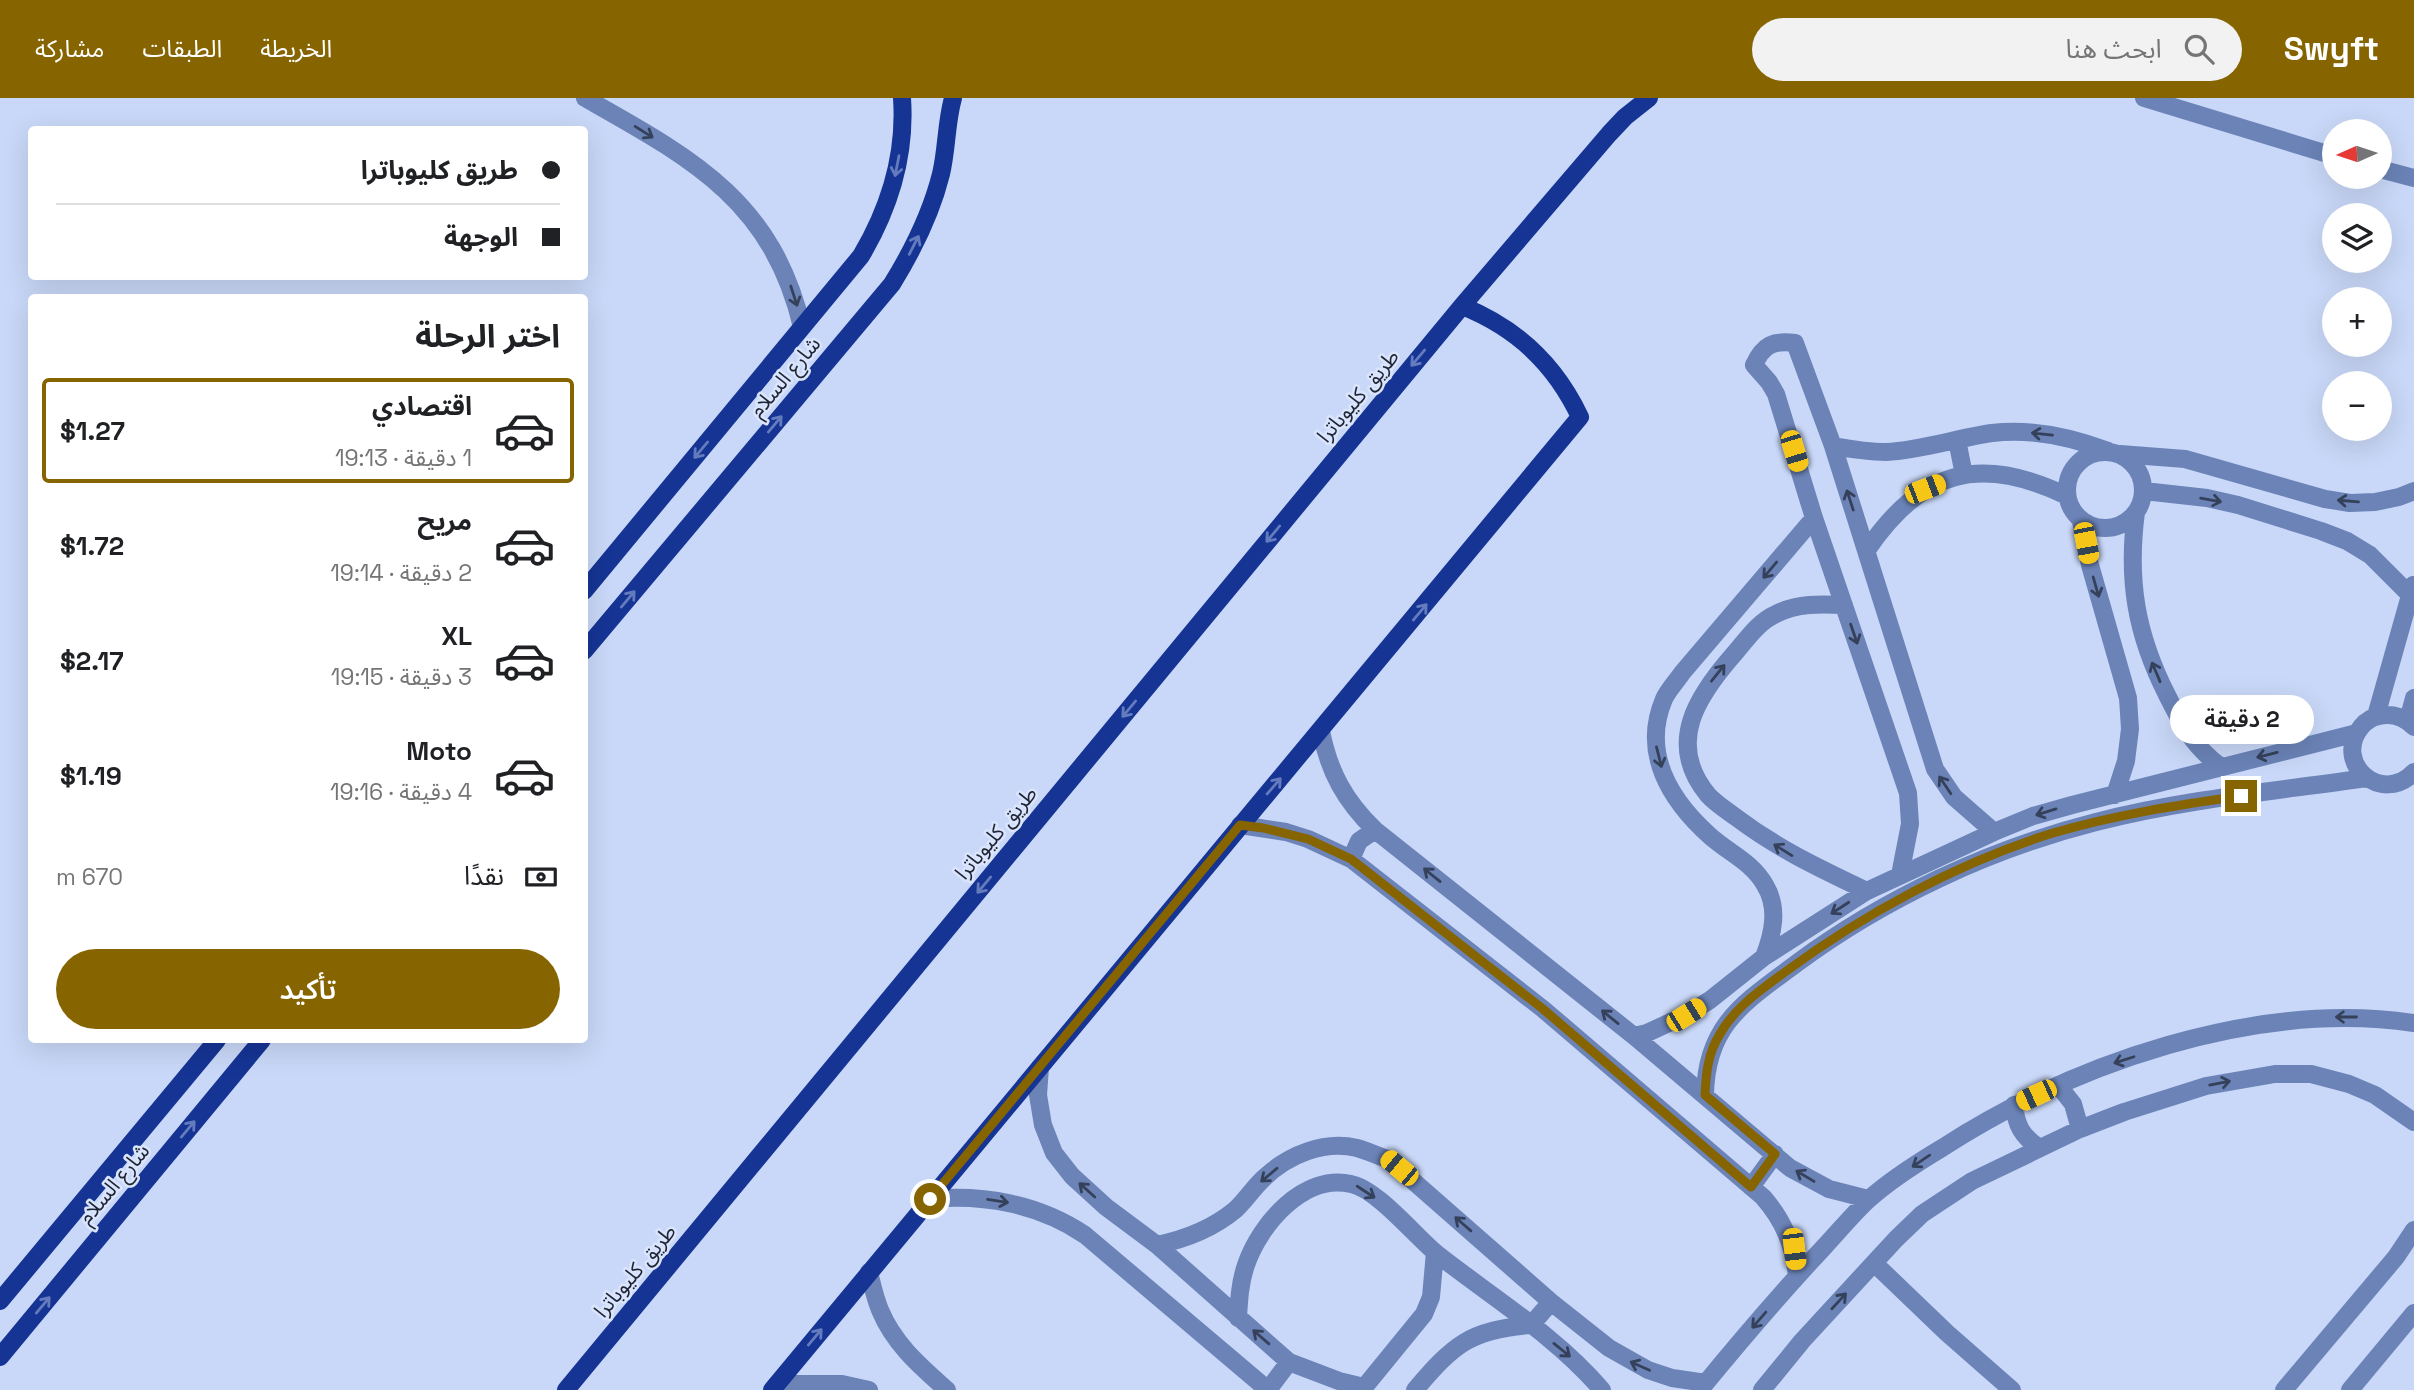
<!DOCTYPE html>
<html lang="ar">
<meta charset="utf-8">
<style>
:root{--surface:#fff;--page:#f2f2f2;--text:#202124;--muted:#757577;--line:#e0e0e0;--accent:#866400}
body{margin:0;font-family:"Space Grotesk","Noto Sans Arabic",sans-serif;background:var(--page);color:var(--text);direction:rtl;height:100vh;display:flex;flex-direction:column;font-size:26px;white-space:nowrap}
*{box-sizing:border-box;margin:0}
p{font-size:23px;color:var(--muted)}
.icon{flex:none;width:38px;height:38px;fill:none;stroke:currentColor;stroke-width:2;stroke-linecap:round;stroke-linejoin:round}
.map{position:relative;flex:1;overflow:hidden;direction:ltr}
.side{position:absolute;left:28px;top:196px;width:560px;height:749px;display:flex;flex-direction:column;background:var(--surface);border-radius:7px;box-shadow:0 7px 28px #0002;direction:rtl}
.side>*{flex:none}
.top-card{position:absolute;left:28px;top:28px;width:560px;height:154px;border-radius:7px;box-shadow:0 7px 28px #0002;direction:rtl;display:grid;align-content:center;height:154px;padding:0 28px;background:var(--surface)}
.needle{width:46px;rotate:267deg}
.tools{position:absolute;left:2322px;top:21px;display:grid;gap:14px}
.tools a{display:grid;place-items:center;width:70px;height:70px;border-radius:50%;background:var(--surface);box-shadow:0 7px 28px #0002;font-size:35px}
.end{position:absolute;width:32px;height:32px;margin:-16px;border:9px solid #866400;background:#fff;box-shadow:0 0 0 4px #fff}
.from{border-radius:50%}
.bubble{position:absolute;height:49px;border-radius:24px;background:var(--surface);box-shadow:0 7px 28px #0002;font-size:23px;font-weight:600;line-height:49px;text-align:center;direction:rtl}
.car{position:absolute;width:21px;height:42px;margin:-21px -10px;border-radius:9px;box-shadow:0 0 5px 2px #0007;background:linear-gradient(#f5c518 24%,#345 0 40%,#f5c518 0 76%,#345 0 86%,#f5c518 0)}
.top-card b{display:flex;align-items:center;gap:24px;height:66px;font-size:26px}
.top-card b+b{border-top:2px solid var(--line)}
.top-card i{width:18px;height:18px;background:var(--text)}
ul{padding:0;list-style:none}
li{display:flex;align-items:center;gap:21px;height:105px;margin:0 14px 10px;padding:0 14px;border:4px solid transparent;border-radius:7px}
li div{flex:1}
li b{display:block;font-size:26px}
li em{font-style:normal;font-weight:600}
li.active{border-color:var(--accent)}
li>.icon{width:63px;height:63px;stroke-width:1.5}
h2{padding:0 28px;font-size:32px;line-height:84px}
.pay{display:flex;align-items:center;gap:18px;height:77px;padding:0 28px;font-size:26px}
.pay p{margin-inline-start:auto}
.cta{display:flex;gap:14px;margin-top:auto;padding:14px 28px}
.cta a{flex:1;height:80px;border-radius:42px;background:var(--accent);color:#fff;font-size:28px;font-weight:600;line-height:80px;text-align:center}
header{display:flex;align-items:center;gap:42px;box-sizing:border-box;height:98px;padding:0 35px;background:var(--accent);color:#fff}
header strong{font-size:33px}
nav{display:flex;gap:38px;margin-inline-start:auto;font-size:24px}
.search{width:490px;height:63px;background:var(--page);display:flex;align-items:center;gap:18px;box-sizing:border-box;padding:0 24px;border-radius:38px;color:var(--muted);font-size:26px}
.map>svg:first-child{display:block}
.lines{fill:none;stroke-linecap:round;stroke-linejoin:round}
.minor{stroke:#6b83b7;stroke-width:18}
.major{stroke:#153494;stroke-width:18}
.oneway{stroke:#35415b}
.oneway2{stroke:#647bbe}
.route{stroke:#866400;stroke-width:9}
.labels{text-anchor:middle;stroke-width:5;stroke-linejoin:round;paint-order:stroke}
.street-label{font-size:21px;fill:#1e2534;stroke:#dae5fd}
</style>
<header>
<strong>Swyft</strong>
<div class="search"><svg class="icon" aria-label="search" viewBox="0 0 24 24"><circle cx="10" cy="10" r="6"/><path d="M15 15l6 6"/></svg>ابحث هنا</div>
<nav><a>الخريطة</a><a>الطبقات</a><a>مشاركة</a></nav>
</header>
<div class="map">
<svg width="2414" height="1292" viewBox="0 0 2414 1292">
<rect width="100%" height="100%" fill="#c9d8f8"/>
<g class="lines">
<path class="minor" d="M585,0C691,60 772,102 802,229
M2144,0L2334,58
M2380,71L2414,80
M1957,342L1964,377
M1833,348C1850,351 1868,354 1886,354C1922,352 1957,340 1992,335C2032,330 2071,339 2108,353
M2067 392a38 38 0 1 1 76 0a38 38 0 1 1-76 0Z
M2120,356L2185,361L2325,401L2350,405L2375,404L2399,399L2414,393
M2144,393L2207,400L2238,407L2321,433L2347,443L2370,457L2410,497
M2136,414C2127,482 2136,536 2167,597C2182,627 2193,648 2221,669
M2081,423L2090,467L2128,600L2130,631L2126,663L2115,697
M1867,452C1921,372 1980,356 2067,398
M1844,507C1821,506 1797,505 1776,516C1758,524 1747,541 1734,556C1698,597 1665,645 1708,697C1716,706 1728,713 1737,720C1778,751 1821,771 1867,793
M2376,618L2413,487
M2408,622L2414,600
M2414,629C2404,619 2393,615 2379,618C2372,619 2366,623 2361,629C2332,665 2382,708 2414,674
M1321,633C1329,674 1345,703 1375,732L1634,938L1790,1070L1829,1091L1868,1101
M1240,727L1286,734L1308,741L1351,761L1543,911L1763,1099C1784,1123 1793,1146 1797,1178
M1351,761L1359,743L1375,732
M1900,777L1910,726L1908,695L1814,420L1776,296L1769,284L1754,267C1763,247 1773,242 1795,245L1833,348L1935,671L1954,699L1994,734
M1764,859C1773,836 1779,810 1765,787C1752,764 1729,755 1710,738C1670,702 1641,655 1664,601C1668,592 1676,584 1682,575L1814,420
M1634,938L1647,935L1686,917L1710,902L1764,859L1867,793L1994,734L2033,718L2072,707L2357,635
M1040,969L1038,997L1043,1027L1054,1055L1072,1078L1106,1109L1157,1147L1289,1264L1339,1283L1364,1289
M2058,987L2073,1006L2080,1031
M1705,997C1706,926 1745,904 1797,865C1885,800 1990,751 2096,724C2185,701 2277,693 2367,680
M2014,1007C2016,1027 2022,1038 2038,1049
M1751,1089L1775,1056
M930,1101C984,1096 1039,1106 1085,1137L1268,1292
M1157,1147C1186,1141 1212,1131 1235,1112C1246,1102 1253,1090 1264,1080C1288,1057 1324,1042 1357,1050C1368,1053 1378,1058 1388,1061L1551,1204L1609,1250L1648,1272L1672,1280L1706,1285
M1874,1165L1947,1235L2012,1292
M869,1174C872,1186 875,1200 880,1212C894,1246 920,1268 947,1292
M1238,1220C1239,1202 1240,1184 1246,1167C1260,1126 1304,1075 1351,1086C1377,1091 1415,1138 1437,1156C1493,1200 1556,1238 1602,1292
M777,1286H842L869,1292
M1268,1292L1289,1264
M1362,1292L1424,1216L1431,1199L1435,1154
M1415,1292C1453,1247 1471,1231 1531,1227L1551,1204
M1700,1292C1740,1243 1782,1194 1825,1148C1839,1133 1853,1116 1868,1102C1890,1082 1917,1065 1942,1050C2074,965 2256,902 2414,925
M1762,1292L1802,1243L1896,1141L1922,1116L1972,1083L2080,1031L2124,1014L2206,988L2275,976H2311L2349,986L2375,997L2414,1024
M2284,1292L2396,1159L2414,1132
M2350,1292L2414,1215"/>
<path class="major" d="M584,493L861,158C890,109 906,57 902,0
M584,553L892,186C913,152 931,116 941,76C947,51 946,25 953,0
M0,1203L217,942
M0,1259L262,942
M566,1292L1462,208L1609,36L1625,19L1649,0
M772,1292L1580,319C1555,266 1517,230 1462,208"/>
</g>
<defs><path id="oneway-shaft" d="M-6 0H5M1.5-3L5.5 0L1.5 3" fill="none" stroke-width="1.6" stroke-linecap="round" stroke-linejoin="round" transform="scale(1.75)"/></defs>
<g class="oneway">
<use href="#oneway-shaft" transform="translate(644 34) rotate(32)"/>
<use href="#oneway-shaft" transform="translate(794 198) rotate(72)"/>
<use href="#oneway-shaft" transform="translate(2042 336) rotate(-174)"/>
<use href="#oneway-shaft" transform="translate(1850 402) rotate(-108)"/>
<use href="#oneway-shaft" transform="translate(2211 402) rotate(10)"/>
<use href="#oneway-shaft" transform="translate(2348 403) rotate(-175)"/>
<use href="#oneway-shaft" transform="translate(1770 472) rotate(130)"/>
<use href="#oneway-shaft" transform="translate(2096 489) rotate(74)"/>
<use href="#oneway-shaft" transform="translate(1854 536) rotate(71)"/>
<use href="#oneway-shaft" transform="translate(2156 574) rotate(-113)"/>
<use href="#oneway-shaft" transform="translate(1718 575) rotate(-51)"/>
<use href="#oneway-shaft" transform="translate(2267 657) rotate(166)"/>
<use href="#oneway-shaft" transform="translate(1659 659) rotate(76)"/>
<use href="#oneway-shaft" transform="translate(1945 687) rotate(-124)"/>
<use href="#oneway-shaft" transform="translate(2046 714) rotate(163)"/>
<use href="#oneway-shaft" transform="translate(1783 752) rotate(-148)"/>
<use href="#oneway-shaft" transform="translate(1432 777) rotate(-141)"/>
<use href="#oneway-shaft" transform="translate(1840 810) rotate(147)"/>
<use href="#oneway-shaft" transform="translate(1610 919) rotate(-141)"/>
<use href="#oneway-shaft" transform="translate(2346 919) rotate(-180)"/>
<use href="#oneway-shaft" transform="translate(2124 962) rotate(162)"/>
<use href="#oneway-shaft" transform="translate(2220 985) rotate(-11)"/>
<use href="#oneway-shaft" transform="translate(1921 1063) rotate(146)"/>
<use href="#oneway-shaft" transform="translate(1269 1077) rotate(140)"/>
<use href="#oneway-shaft" transform="translate(1805 1078) rotate(-149)"/>
<use href="#oneway-shaft" transform="translate(1087 1092) rotate(-138)"/>
<use href="#oneway-shaft" transform="translate(1366 1094) rotate(33)"/>
<use href="#oneway-shaft" transform="translate(998 1103) rotate(9)"/>
<use href="#oneway-shaft" transform="translate(1463 1126) rotate(-139)"/>
<use href="#oneway-shaft" transform="translate(1839 1203) rotate(-47)"/>
<use href="#oneway-shaft" transform="translate(1759 1222) rotate(131)"/>
<use href="#oneway-shaft" transform="translate(1261 1239) rotate(-139)"/>
<use href="#oneway-shaft" transform="translate(1562 1252) rotate(39)"/>
<use href="#oneway-shaft" transform="translate(1640 1268) rotate(-156)"/>
</g>
<g class="oneway2">
<use href="#oneway-shaft" transform="translate(897 68) rotate(101)"/>
<use href="#oneway-shaft" transform="translate(914 147) rotate(-63)"/>
<use href="#oneway-shaft" transform="translate(1418 260) rotate(130)"/>
<use href="#oneway-shaft" transform="translate(775 326) rotate(-50)"/>
<use href="#oneway-shaft" transform="translate(701 352) rotate(130)"/>
<use href="#oneway-shaft" transform="translate(1273 436) rotate(130)"/>
<use href="#oneway-shaft" transform="translate(628 501) rotate(-50)"/>
<use href="#oneway-shaft" transform="translate(1420 514) rotate(-50)"/>
<use href="#oneway-shaft" transform="translate(1129 611) rotate(130)"/>
<use href="#oneway-shaft" transform="translate(1274 688) rotate(-49)"/>
<use href="#oneway-shaft" transform="translate(984 787) rotate(130)"/>
<use href="#oneway-shaft" transform="translate(188 1031) rotate(-50)"/>
<use href="#oneway-shaft" transform="translate(43 1207) rotate(-50)"/>
<use href="#oneway-shaft" transform="translate(815 1239) rotate(-50)"/>
</g>
<g class="lines">
<path class="route" d="M930,1101L1240,727L1263,730L1308,741L1351,761L1543,911L1751,1089L1775,1056L1705,997C1706,975 1708,955 1720,936C1735,909 1761,892 1785,874C1864,816 1959,764 2053,735C2115,717 2177,707 2241,698"/>
</g>
<g class="labels">
<g class="street-label">
<text transform="translate(785 279) rotate(-50)" y="7">شارع السلام</text>
<text transform="translate(1358 298) rotate(-50)" y="7">طريق كليوباترا</text>
<text transform="translate(996 735) rotate(-50)" y="7">طريق كليوباترا</text>
<text transform="translate(114 1086) rotate(-50)" y="7">شارع السلام</text>
<text transform="translate(635 1173) rotate(-50)" y="7">طريق كليوباترا</text>
</g>
</g>
</svg>
<div class="tools">
<a><svg class="needle" viewBox="-14 -14 28 28"><path d="M0-13l5 13h-10z" fill="#e53935"/><path d="M0 13l5-13h-10z" fill="#757577"/></svg></a>
<a><svg class="icon" aria-label="layers" viewBox="0 0 24 24"><path d="M12 4l9 5-9 5-9-5zM3 14l9 5 9-5"/></svg></a>
<a>+</a>
<a>−</a>
</div>
<i class="end from" style="left:930px;top:1101px"></i>
<i class="end" style="left:2241px;top:698px"></i>
<div class="bubble" style="left:2170px;top:597px;width:144px">2 دقيقة</div>
<i class="car" style="left:1794px;top:353px;rotate:163deg"></i>
<i class="car" style="left:1925px;top:391px;rotate:69deg"></i>
<i class="car" style="left:2086px;top:445px;rotate:169deg"></i>
<i class="car" style="left:1686px;top:917px;rotate:58deg"></i>
<i class="car" style="left:2036px;top:997px;rotate:245deg"></i>
<i class="car" style="left:1399px;top:1070px;rotate:310deg"></i>
<i class="car" style="left:1794px;top:1151px;rotate:173deg"></i>
<div class="top-card">
<b><i class="from"></i>طريق كليوباترا</b>
<b><i></i>الوجهة</b>
</div>
<section class="side">
<h2>اختر الرحلة</h2>
<ul>
<li class="active"><svg class="icon" aria-label="car" viewBox="0 0 24 24"><path d="M5 17H2v-5l4-1 3-4h7l3 4 3 1v5h-3M9 17h6M6 11h13"/><circle cx="7" cy="17" r="2"/><circle cx="17" cy="17" r="2"/></svg><div><b>اقتصادي</b><p>1 دقيقة · 19:13</p></div><em>$1.27</em></li>
<li><svg class="icon" aria-label="car" viewBox="0 0 24 24"><path d="M5 17H2v-5l4-1 3-4h7l3 4 3 1v5h-3M9 17h6M6 11h13"/><circle cx="7" cy="17" r="2"/><circle cx="17" cy="17" r="2"/></svg><div><b>مريح</b><p>2 دقيقة · 19:14</p></div><em>$1.72</em></li>
<li><svg class="icon" aria-label="car" viewBox="0 0 24 24"><path d="M5 17H2v-5l4-1 3-4h7l3 4 3 1v5h-3M9 17h6M6 11h13"/><circle cx="7" cy="17" r="2"/><circle cx="17" cy="17" r="2"/></svg><div><b>XL</b><p>3 دقيقة · 19:15</p></div><em>$2.17</em></li>
<li><svg class="icon" aria-label="car" viewBox="0 0 24 24"><path d="M5 17H2v-5l4-1 3-4h7l3 4 3 1v5h-3M9 17h6M6 11h13"/><circle cx="7" cy="17" r="2"/><circle cx="17" cy="17" r="2"/></svg><div><b>Moto</b><p>4 دقيقة · 19:16</p></div><em>$1.19</em></li>
</ul>
<div class="pay"><svg class="icon" aria-label="cash" viewBox="0 0 24 24"><path d="M3 7h18v10H3z"/><circle cx="12" cy="12" r="2"/></svg>نقدًا<p>670 m</p></div>
<div class="cta"><a>تأكيد</a></div>
</section>
</div>
